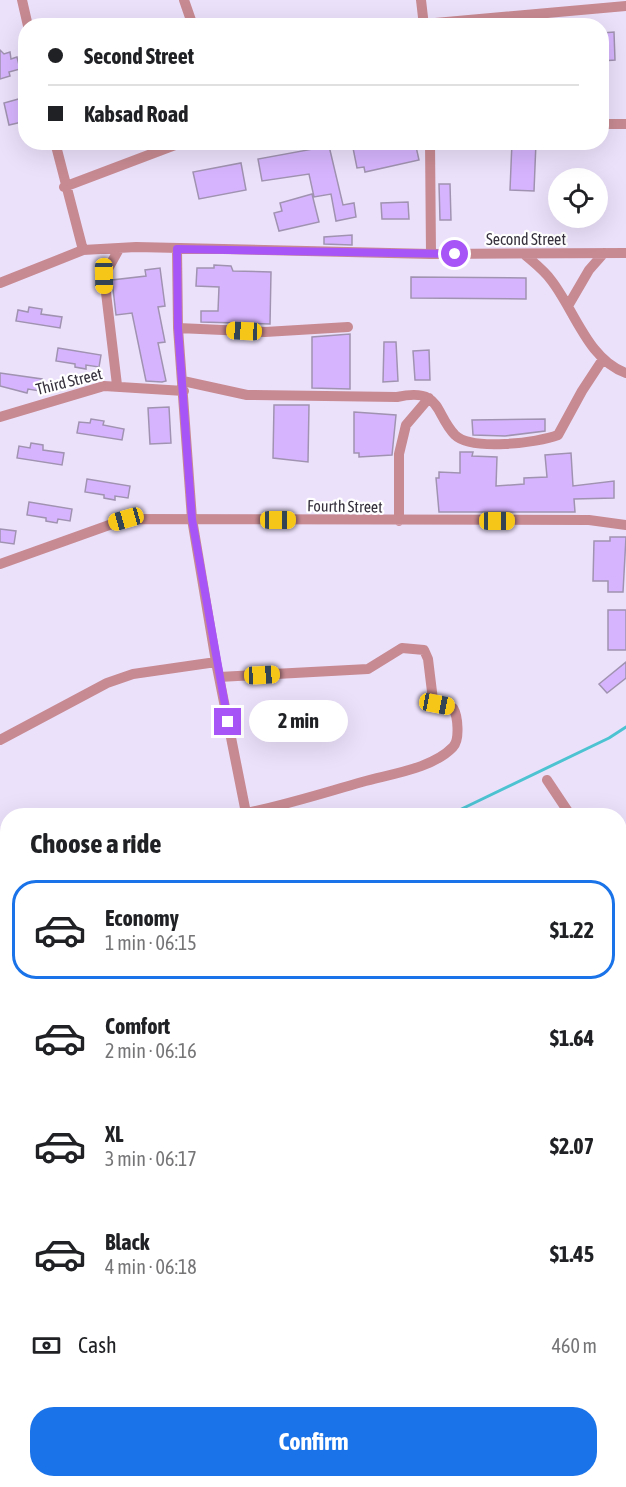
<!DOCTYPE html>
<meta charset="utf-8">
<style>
:root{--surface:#fff;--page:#f2f2f2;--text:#202124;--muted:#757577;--line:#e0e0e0;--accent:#1a73e8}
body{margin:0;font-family:"Asap Condensed",sans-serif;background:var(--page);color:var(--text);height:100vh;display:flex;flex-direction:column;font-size:22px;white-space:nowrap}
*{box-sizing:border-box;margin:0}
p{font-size:20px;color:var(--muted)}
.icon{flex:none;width:33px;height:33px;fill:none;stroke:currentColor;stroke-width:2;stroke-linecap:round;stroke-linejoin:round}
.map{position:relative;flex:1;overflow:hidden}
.panel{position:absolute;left:0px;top:808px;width:627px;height:680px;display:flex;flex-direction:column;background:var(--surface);border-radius:24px 24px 0 0;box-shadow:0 6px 24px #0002}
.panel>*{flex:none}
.top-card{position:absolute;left:18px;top:18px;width:591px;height:132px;border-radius:24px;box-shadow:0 6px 24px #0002;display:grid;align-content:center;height:132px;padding:0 30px;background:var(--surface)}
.controls{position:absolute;left:548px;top:168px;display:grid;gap:12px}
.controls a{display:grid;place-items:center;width:60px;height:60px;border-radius:50%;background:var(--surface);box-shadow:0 6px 24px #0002;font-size:30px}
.end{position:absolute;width:27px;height:27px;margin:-14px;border:8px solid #a855f7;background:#fff;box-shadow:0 0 0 3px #fff}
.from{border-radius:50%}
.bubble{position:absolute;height:42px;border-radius:21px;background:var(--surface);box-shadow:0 6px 24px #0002;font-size:20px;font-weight:700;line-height:42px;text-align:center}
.car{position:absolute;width:18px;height:36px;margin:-18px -9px;border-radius:8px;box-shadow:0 0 4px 2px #0007;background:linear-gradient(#f5c518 24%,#345 0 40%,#f5c518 0 76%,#345 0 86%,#f5c518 0)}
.top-card b{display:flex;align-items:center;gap:21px;height:57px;font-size:22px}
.top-card b+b{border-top:2px solid var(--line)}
.top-card i{width:15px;height:15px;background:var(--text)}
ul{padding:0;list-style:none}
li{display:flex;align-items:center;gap:18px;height:99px;margin:0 12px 9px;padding:0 18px;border:3px solid transparent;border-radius:24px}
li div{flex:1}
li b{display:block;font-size:22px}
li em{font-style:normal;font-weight:700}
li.selected{border-color:var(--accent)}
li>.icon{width:54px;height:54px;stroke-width:1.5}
h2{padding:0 30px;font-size:27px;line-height:72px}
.pay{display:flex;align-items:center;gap:15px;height:66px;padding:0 30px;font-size:22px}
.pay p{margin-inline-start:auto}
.action{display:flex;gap:12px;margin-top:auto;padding:12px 30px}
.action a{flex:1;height:69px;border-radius:24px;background:var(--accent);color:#fff;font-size:24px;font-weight:700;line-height:69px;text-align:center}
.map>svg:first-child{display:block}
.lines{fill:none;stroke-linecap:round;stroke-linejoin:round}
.stream{stroke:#4dc3d2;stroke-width:3}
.building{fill:#d7b5fe;stroke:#a093b1;stroke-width:1.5}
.minor{stroke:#c78a92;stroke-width:10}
.route{stroke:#a855f7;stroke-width:8}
.labels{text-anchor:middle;stroke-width:4.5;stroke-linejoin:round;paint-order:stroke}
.street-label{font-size:16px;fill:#36313d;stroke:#fff}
</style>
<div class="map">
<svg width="626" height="1487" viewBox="0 0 626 1487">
<rect width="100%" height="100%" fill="#ece1fb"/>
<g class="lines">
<path class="stream" d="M447,816L609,738L626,727
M0,1031L8,1026"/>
</g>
<path class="building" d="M614,32L615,60L602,61V33Z
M0,50L4,54L10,52L11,59L17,57L20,69L9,72L10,76L0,79Z
M22,98L23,105L26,104V117L21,118L22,122L9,125L4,103Z
M371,142H415L419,160L365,172L364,167L357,168L353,148Z
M512,142H536L534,191L510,190Z
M329,146L343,205L354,203L356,217L336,221L331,194L314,197L309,174L262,181L258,159Z
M241,163L246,190L199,199L193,172Z
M439,184H450L451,220H440Z
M312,194L319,222L279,231L274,213L282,211L280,203Z
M408,202L409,219H382L381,203Z
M352,235V245L324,244V237Z
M214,265L231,266L233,271L271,272L270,324L201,322V311H218L219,287L196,286L197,268H214Z
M160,268L165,306L158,307L165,342L158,343L166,381L162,382L146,381L132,313L116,315L112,280L146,276L145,270Z
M411,277L526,278V299L411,298Z
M29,307L42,309L41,314L62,317L60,328L16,321L18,310L28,312Z
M350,334V389L312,388V337Z
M384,342H396L398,381L383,382Z
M58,348L101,355L99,367L86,365V369L75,367V364L56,361Z
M429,350L430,380H415L413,351Z
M0,373L42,379L40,391L28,389L27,393L0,386Z
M274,405H309L308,462L273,458Z
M169,407L171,443L150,444L148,408Z
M354,412L396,415L392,455L359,457V453H354Z
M91,419L104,421L103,425L124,429L122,440L77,433L79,422L90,423Z
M545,419V431L505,436L473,435L472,420Z
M31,443L43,445V450L64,453L62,465L17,458L19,446L30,448Z
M460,452H473L472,456L497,457L496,486L524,484V478L547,477L545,455L571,453L573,486L614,481V498L574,499L575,512H439L436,478H439V472L460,473Z
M87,479L130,486L128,498L115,496V500L104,498V495L85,492Z
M29,502L72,509L70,521L58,519L57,523L46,521V518L27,515Z
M0,529L16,531L14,544L0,542Z
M610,537H626L623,592H608V581H593L594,541H610Z
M608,610H626V650H608Z
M626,662V678L607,693L599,684Z"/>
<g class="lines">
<path class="minor" d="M22,0L28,26
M184,0L193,26
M421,0L424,26
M424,24L626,6
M602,124H626
M55,142L83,250
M430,142L431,254
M64,187L183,142
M177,249L178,328L192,519L216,662L246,813L240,816
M524,254C533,262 544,270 551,280C574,309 588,360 626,373
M0,283L83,250L136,247L431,254L626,253
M568,306L589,270L604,253
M178,328L265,332L348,327
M183,381L247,395L397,397C442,387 434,413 455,435C471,451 538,443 558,435L582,391L603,359
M117,385L104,276L119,249
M0,417L104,386L184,391
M399,521V454L406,425L429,398
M0,564L126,519L589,520L626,525
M219,677L368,669L402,648L424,650L428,659L433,700L437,704L453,708C458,716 460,740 453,747C432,769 390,774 362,782C323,793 286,805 246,813
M0,740L107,683L133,674L216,662
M547,780L571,816
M0,882L8,886
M620,891L626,901
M0,968L8,963
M620,1108L626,1103
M0,1185L8,1180
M620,1345L626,1334
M620,1424L626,1428
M359,1487L360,1480
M539,1487L543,1480"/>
</g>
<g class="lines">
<path class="route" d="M228,722L192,519L178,328L177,249L455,254"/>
</g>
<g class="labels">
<g class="street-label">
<text x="526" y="245">Second Street</text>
<text transform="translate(69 381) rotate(-14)" y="6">Third Street</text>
<text transform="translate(345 506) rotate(1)" y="6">Fourth Street</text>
</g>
</g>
</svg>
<div class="controls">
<a><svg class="icon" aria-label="locate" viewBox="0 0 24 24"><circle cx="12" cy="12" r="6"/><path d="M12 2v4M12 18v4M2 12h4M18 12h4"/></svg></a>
</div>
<i class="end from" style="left:455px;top:254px"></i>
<i class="end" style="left:228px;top:722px"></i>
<div class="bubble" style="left:249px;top:700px;width:99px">2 min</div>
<i class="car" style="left:104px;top:276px;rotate:179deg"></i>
<i class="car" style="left:244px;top:331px;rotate:273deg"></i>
<i class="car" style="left:126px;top:519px;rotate:254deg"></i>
<i class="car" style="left:278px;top:520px;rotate:90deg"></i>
<i class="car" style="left:497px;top:521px;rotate:90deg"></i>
<i class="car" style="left:262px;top:675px;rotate:87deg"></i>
<i class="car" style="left:437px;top:704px;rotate:101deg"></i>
<div class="top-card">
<b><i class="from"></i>Second Street</b>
<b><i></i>Kabsad Road</b>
</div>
<section class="panel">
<h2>Choose a ride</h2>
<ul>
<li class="selected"><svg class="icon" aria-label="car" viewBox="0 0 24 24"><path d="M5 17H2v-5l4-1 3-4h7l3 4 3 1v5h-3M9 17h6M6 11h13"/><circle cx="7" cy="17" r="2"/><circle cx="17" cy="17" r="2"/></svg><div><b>Economy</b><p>1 min · 06:15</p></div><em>$1.22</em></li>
<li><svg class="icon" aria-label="car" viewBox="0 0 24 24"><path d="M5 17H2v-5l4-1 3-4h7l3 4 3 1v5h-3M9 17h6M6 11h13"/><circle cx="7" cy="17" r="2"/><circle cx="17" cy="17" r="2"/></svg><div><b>Comfort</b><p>2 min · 06:16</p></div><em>$1.64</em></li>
<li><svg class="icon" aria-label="car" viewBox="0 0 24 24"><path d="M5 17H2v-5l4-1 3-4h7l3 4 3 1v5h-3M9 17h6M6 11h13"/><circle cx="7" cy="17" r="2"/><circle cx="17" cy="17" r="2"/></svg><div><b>XL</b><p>3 min · 06:17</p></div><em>$2.07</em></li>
<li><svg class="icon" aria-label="car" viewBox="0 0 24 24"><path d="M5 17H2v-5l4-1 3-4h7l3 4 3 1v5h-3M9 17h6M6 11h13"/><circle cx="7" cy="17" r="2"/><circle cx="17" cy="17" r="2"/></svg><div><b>Black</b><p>4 min · 06:18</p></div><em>$1.45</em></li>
</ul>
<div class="pay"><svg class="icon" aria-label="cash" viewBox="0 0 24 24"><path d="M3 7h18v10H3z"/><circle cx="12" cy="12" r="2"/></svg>Cash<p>460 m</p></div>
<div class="action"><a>Confirm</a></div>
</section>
</div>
